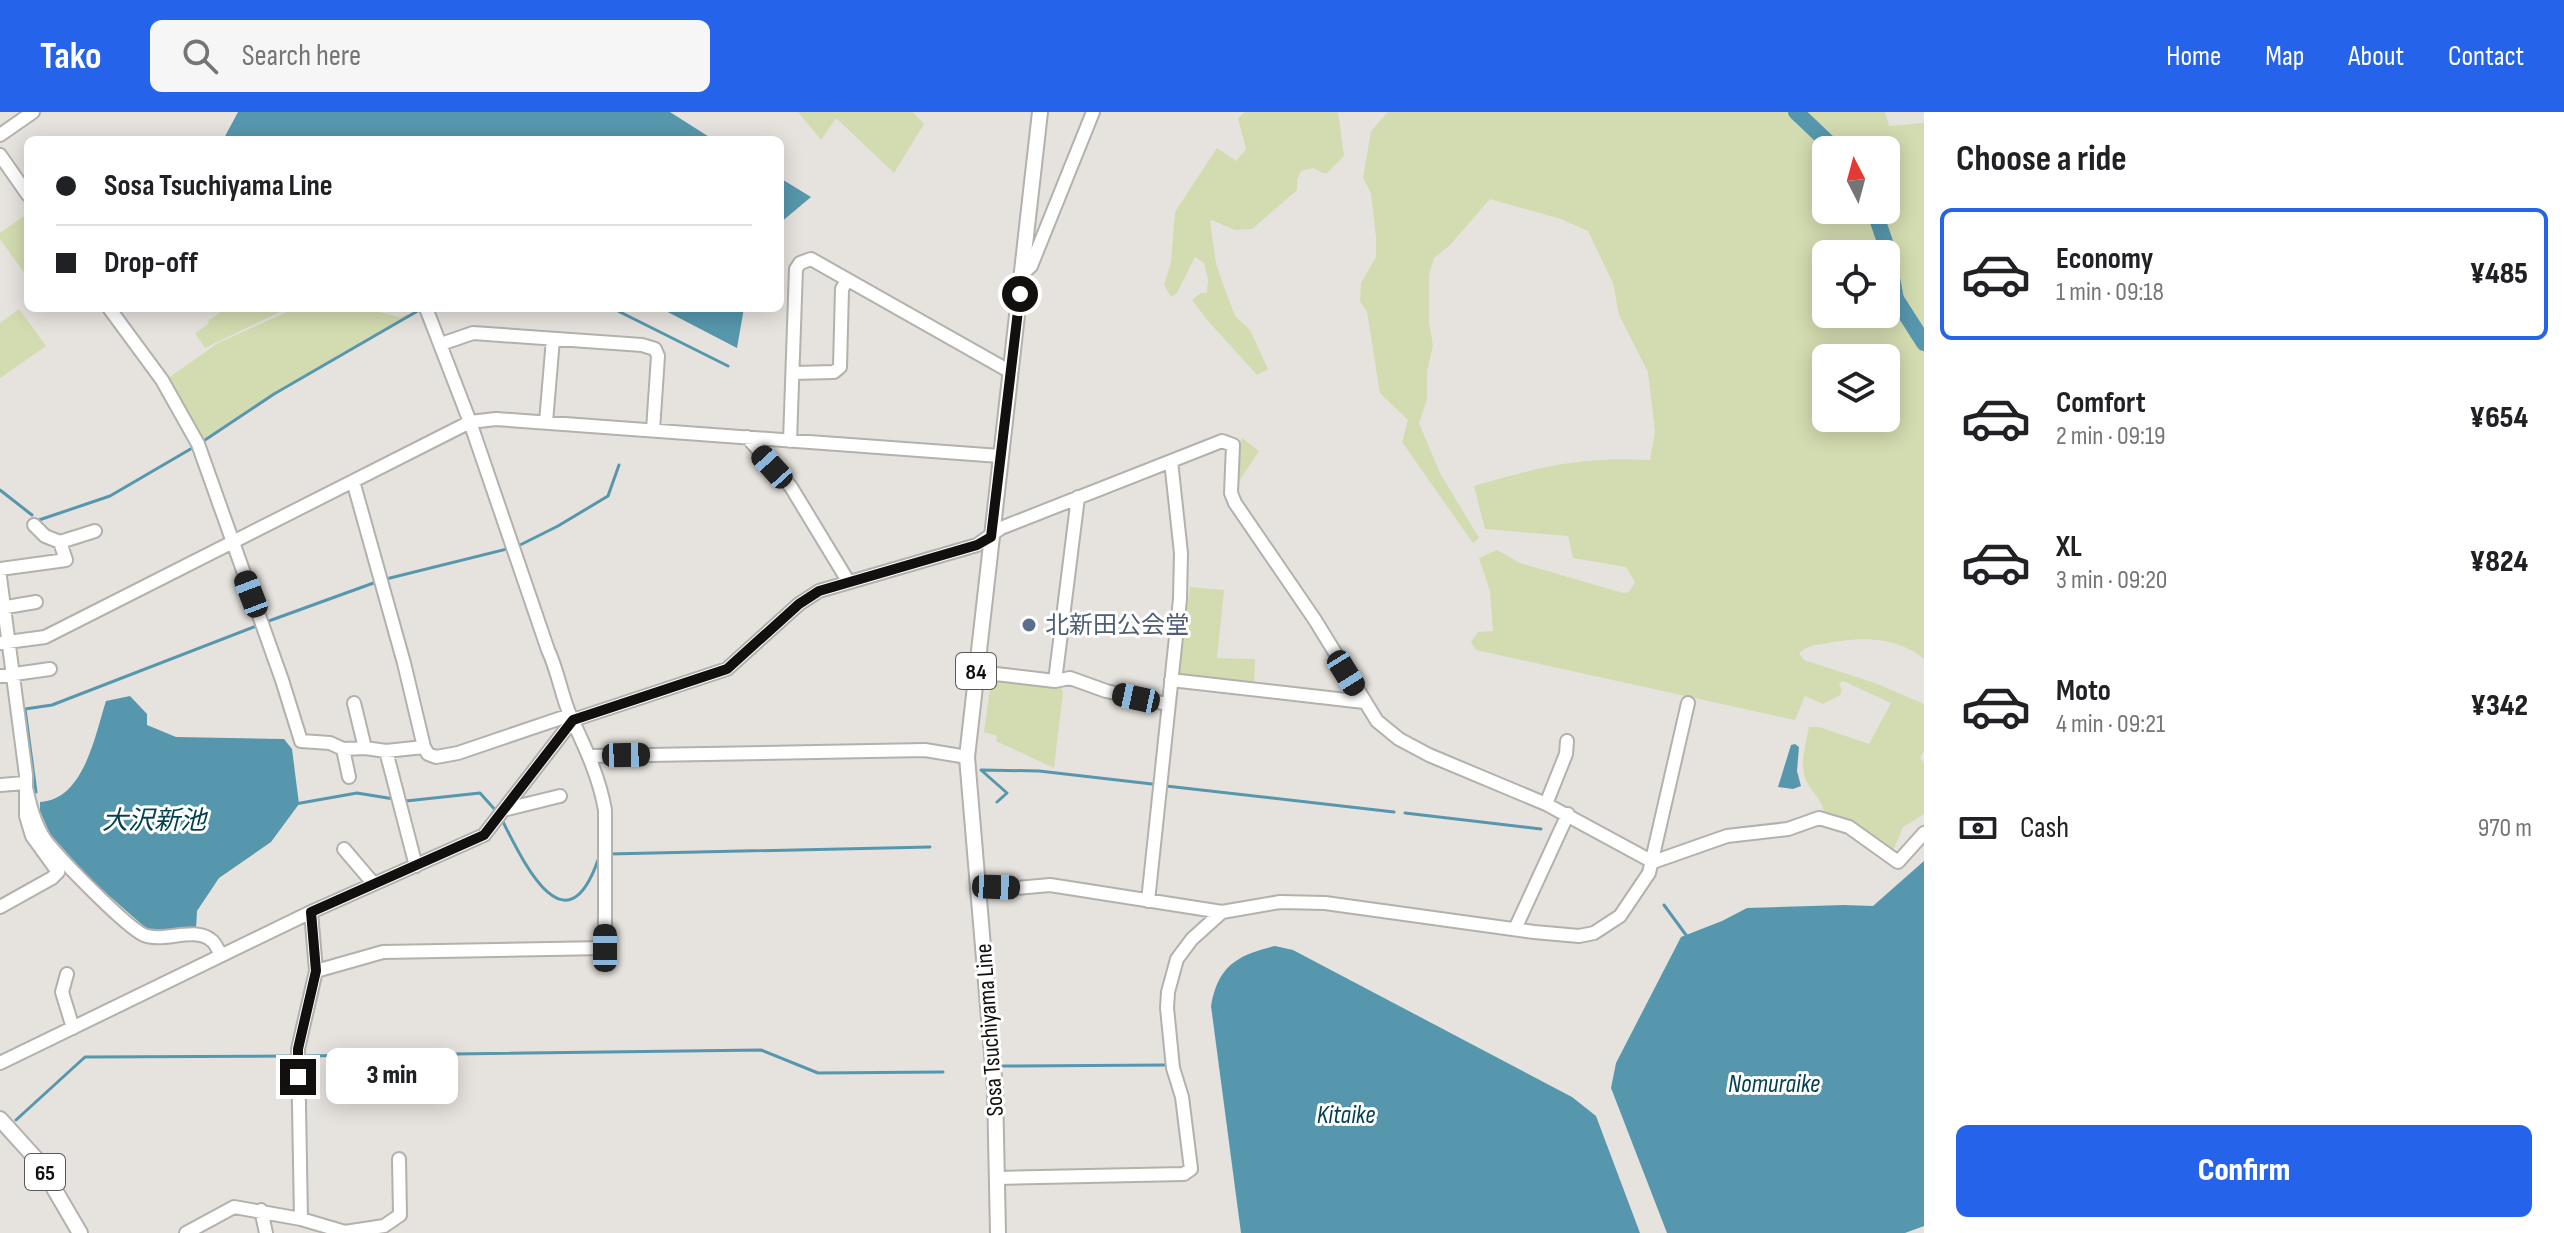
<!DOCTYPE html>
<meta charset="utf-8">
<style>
:root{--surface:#fff;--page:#f6f6f6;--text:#202124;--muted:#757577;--line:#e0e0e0;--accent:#2563eb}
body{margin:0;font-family:"Sofia Sans Condensed","Noto Sans JP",sans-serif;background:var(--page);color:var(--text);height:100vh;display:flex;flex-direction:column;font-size:30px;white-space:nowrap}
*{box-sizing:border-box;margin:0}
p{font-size:26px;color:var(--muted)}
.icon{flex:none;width:44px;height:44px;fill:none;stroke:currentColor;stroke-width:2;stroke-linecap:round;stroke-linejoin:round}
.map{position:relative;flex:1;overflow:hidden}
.side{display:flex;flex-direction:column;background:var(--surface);width:640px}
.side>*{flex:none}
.banner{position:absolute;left:24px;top:24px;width:760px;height:176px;border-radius:12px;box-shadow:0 4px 20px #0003;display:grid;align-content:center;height:176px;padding:0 32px;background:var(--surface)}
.needle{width:52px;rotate:354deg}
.buttons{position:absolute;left:1812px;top:24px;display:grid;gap:16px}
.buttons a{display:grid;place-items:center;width:88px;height:88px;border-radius:12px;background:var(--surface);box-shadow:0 4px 20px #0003;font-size:40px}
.end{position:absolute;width:36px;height:36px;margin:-18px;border:10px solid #11100f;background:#fff;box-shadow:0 0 0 4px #fff}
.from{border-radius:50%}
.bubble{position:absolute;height:56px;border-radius:12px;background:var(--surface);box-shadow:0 4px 20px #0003;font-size:26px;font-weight:800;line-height:56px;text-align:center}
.car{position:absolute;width:24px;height:48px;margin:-24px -12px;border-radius:10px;box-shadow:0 0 6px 2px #0007;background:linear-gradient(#222 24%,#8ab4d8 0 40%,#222 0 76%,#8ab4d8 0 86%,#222 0)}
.banner b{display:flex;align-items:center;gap:28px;height:76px;font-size:30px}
.banner b+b{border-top:2px solid var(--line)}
.banner i{width:20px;height:20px;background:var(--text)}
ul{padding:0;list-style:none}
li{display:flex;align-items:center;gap:24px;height:132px;margin:0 16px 12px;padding:0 16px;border:4px solid transparent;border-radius:12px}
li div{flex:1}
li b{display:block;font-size:30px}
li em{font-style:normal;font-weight:800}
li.on{border-color:var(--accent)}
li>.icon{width:72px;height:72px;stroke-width:1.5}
h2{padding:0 32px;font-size:36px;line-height:96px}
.pay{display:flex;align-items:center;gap:20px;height:88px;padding:0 32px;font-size:30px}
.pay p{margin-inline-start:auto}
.button{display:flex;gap:16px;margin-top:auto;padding:16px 32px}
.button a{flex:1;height:92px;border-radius:12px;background:var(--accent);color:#fff;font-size:32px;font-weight:800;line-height:92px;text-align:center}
header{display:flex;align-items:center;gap:48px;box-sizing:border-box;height:112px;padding:0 40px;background:var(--accent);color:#fff}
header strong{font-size:38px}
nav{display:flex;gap:44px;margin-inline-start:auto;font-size:28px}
.search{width:560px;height:72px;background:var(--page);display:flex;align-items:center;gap:20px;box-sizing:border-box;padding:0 28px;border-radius:12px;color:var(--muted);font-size:30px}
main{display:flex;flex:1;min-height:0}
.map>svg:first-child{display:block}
.green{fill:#d3dbb0;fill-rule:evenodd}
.water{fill:#5797ad}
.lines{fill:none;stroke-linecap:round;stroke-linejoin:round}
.stream{stroke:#5797ad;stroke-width:3}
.river{stroke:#5797ad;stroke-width:16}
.minor-casing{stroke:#b3b1ac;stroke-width:16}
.major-casing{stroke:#b3b1ac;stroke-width:18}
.minor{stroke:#fff;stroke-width:12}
.major{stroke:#fff;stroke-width:14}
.route{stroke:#11100f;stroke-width:10}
.service-dot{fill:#5c6f8a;stroke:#fff;stroke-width:3}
.labels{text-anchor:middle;stroke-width:6;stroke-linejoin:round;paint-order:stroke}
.shield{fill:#fff;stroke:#585857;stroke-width:2}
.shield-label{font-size:22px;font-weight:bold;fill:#11100f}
.service-label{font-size:24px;fill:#4e5e75;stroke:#fff;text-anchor:start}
.street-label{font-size:24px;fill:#11100f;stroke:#fff}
.water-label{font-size:26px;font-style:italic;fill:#023f4f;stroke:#fff}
</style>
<header>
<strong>Tako</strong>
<div class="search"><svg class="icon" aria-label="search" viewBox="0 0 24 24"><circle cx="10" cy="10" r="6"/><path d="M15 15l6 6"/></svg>Search here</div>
<nav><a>Home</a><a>Map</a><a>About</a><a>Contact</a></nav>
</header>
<main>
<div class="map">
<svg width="1924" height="1121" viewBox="0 0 1924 1121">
<rect width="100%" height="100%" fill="#e6e3de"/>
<path class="green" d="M798,0H913L924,12L894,61L836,6L821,28Z
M1245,0H1338L1344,44L1326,62L1313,56L1301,59L1297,68V78L1252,117L1235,118L1212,108L1210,109L1216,152L1226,180L1235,204L1250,218L1268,257L1257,263L1209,210L1192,188L1201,181H1207L1208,167L1204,151L1195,145L1177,181L1171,185L1164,173L1171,150L1175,100L1217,36L1236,49L1246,37L1238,6Z
M1388,0H1885L1889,14L1924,11V547C1896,524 1861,525 1828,531C1817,533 1808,533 1799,541L1804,548L1875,571L1924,592V639L1920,646L1924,651V702L1903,715L1892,741L1849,711L1824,700C1822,687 1810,679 1805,666C1800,651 1806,630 1809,615H1819L1869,632L1891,591L1843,569L1839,572L1842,578L1840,583L1823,592L1805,584L1795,608L1476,538L1471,530L1478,520L1493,519L1490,479L1479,446L1497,438L1520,451L1623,481L1629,480L1635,470L1626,455L1573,446L1568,424L1485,417L1474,374C1539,355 1581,344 1650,348L1655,319L1648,260L1619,203L1613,171L1588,119L1561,107L1490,87L1450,133L1434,146L1429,163V211L1433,233L1427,259V287L1419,311L1440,361L1479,426L1473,431L1402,330L1408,308L1380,281L1367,200L1360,189L1361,171L1376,145V125L1371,81L1363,66L1371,19ZM1826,38H1886V98H1826ZM1826,142H1886V202H1826ZM1826,246H1886V306H1826Z
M28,101V166L0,127V121Z
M220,196H288L205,236L195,221L209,212L208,209L222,199Z
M296,196H362L399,205L410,202L278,278L200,329L167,267L218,231Z
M19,197L46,234L0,266V211Z
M1242,326L1259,339L1234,377L1237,336Z
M1190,475L1224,478L1217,546L1255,547L1254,573L1181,565L1179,562Z
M1003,566L1060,574L1063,580L1054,656L996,629L997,624L984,620L990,577Z"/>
<path class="water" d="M238,0H670L714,28H223Z
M780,66L811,85L780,111Z
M660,196H744L737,236Z
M130,584L147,602V613L176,625L284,627L292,637L299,692L271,730L219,766L197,799L196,817L161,819L147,817L90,767L50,722L40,699V690C84,688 95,623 106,589Z
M1795,632L1799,635L1797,659L1801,674L1793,677L1778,675L1791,633Z
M1924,749V1114L1905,1121H1667L1611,976L1616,951L1681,825L1722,809L1747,796L1844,793L1873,794Z
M1275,834L1293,838L1572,985L1596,1004L1640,1121H1241L1211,894C1218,854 1237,843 1275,834Z"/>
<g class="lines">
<path class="stream" d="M612,196L728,254
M202,330L274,282L421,197
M0,378L32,403
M39,408L110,384L194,335
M518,434L558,414L608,384L619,353
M386,467L511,436
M266,510L379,469
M1166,674L1394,700
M36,680L25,597L52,593L259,513
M406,689L480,681L497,700
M997,690L1007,681L981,658L1039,659L1152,672
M295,692L357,681L394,687
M1405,701L1541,717
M501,706C522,747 565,842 598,748L602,746
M609,742L930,735
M1664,793L1686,823
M303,944L761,938L818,961L943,960
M1003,954L1166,953
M16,1008L85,945L295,944"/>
<path class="river" d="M1796,0L1836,38
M1874,98L1885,130L1896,187L1924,231"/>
<defs>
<path id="minor" d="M0,23L33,0
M0,43L28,83
M1022,162L1031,154L1093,0
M109,196L162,268L198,332L282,568L301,629L330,631L343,637L365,636L386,639L424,635
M444,231L473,221L642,233L655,237L658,244L653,318
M793,261L834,260L840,255L842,177L847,168
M546,310L553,227
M747,325L791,375L848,469
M790,329L796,157L800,151L811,147L1009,259
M353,369L404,551L424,635L428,642L436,645L458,641L570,603
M60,430L95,419
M0,457L66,448L60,430L45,424L34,413
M0,465L26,663V704L32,724L58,760L52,766L0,795
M0,496L36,490
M0,531L45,525L470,310L496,307L1000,344
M0,564L50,557
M1171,568L1364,590
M1055,569L1078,385
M975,570H984L996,562L1055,569L1070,566L1106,579L1167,592
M354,591L365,636
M343,637L349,665
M386,639L416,754
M590,644L925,638L967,645
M0,673L25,671C29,689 34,713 46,729C60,747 126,815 144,823C164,831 194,814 211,828C216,831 218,839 221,843
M1546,692L1566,642L1567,629
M503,698L560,684
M344,737L373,771
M1653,750L1727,724L1788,717L1819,706L1849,715L1898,750L1924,721
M977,774L1016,776L1050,773L1222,800L1280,790L1325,791L1534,820L1579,824L1594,821L1620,804L1649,761L1688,591
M1148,789L1180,487L1181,441L1171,349
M311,800L316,859
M1515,817L1568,702
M67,862L62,880L73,916
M0,951L311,800L484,723L573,608L727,557L799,492L819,479L977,433L1001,416L1222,329L1233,333L1231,381L1235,391L1315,508L1377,609L1399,627L1429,643L1546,692L1653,750
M998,1066L1184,1062L1191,1057L1182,985L1173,956L1167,896L1168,880L1177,847L1192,827L1222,800
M261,1098L266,1121
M301,1107L298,937L316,859L383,840L605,836V698C599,664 585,635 570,603C561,582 558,559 548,538L470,310L426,196
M186,1121L234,1095L301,1107L345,1120L384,1114L400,1103L399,1047"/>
<path id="major" d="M0,1007L38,1049L80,1121
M998,1121L995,977L967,645L1040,0"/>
</defs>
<use href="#minor" class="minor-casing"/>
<use href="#major" class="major-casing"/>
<use href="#minor" class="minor"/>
<use href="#major" class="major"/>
</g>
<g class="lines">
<path class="route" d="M298,965V937L316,859L311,800L484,723L573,608L727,557L799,492L819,479L977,433L991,425L1020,182"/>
</g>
<circle class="service-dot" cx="1029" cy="513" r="8"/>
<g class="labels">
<g class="shield">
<rect x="956" y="541" width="40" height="36" rx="6"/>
<rect x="25" y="1042" width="40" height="36" rx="6"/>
</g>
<g class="shield-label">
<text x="976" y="567">84</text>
<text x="45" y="1068">65</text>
</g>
<g class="service-label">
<text x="1045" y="521">北新田公会堂</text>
</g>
<g class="street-label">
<text transform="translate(989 918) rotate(-94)" y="8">Sosa Tsuchiyama Line</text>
</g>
<g class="water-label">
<text x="154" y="717">大沢新池</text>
<text x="1774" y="980">Nomuraike</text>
<text x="1346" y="1011">Kitaike</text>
</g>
</g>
</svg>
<div class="buttons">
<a><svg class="needle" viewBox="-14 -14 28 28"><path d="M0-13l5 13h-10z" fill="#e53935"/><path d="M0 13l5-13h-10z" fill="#757577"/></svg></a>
<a><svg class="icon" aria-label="locate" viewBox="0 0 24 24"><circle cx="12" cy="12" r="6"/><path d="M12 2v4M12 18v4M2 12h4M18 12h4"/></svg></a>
<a><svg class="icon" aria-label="layers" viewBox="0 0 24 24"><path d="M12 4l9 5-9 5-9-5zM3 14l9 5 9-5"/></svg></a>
</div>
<i class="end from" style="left:1020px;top:182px"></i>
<i class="end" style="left:298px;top:965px"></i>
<div class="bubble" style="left:326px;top:936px;width:132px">3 min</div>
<i class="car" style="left:772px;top:355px;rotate:318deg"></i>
<i class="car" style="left:251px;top:482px;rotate:339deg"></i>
<i class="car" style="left:1346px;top:561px;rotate:148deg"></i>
<i class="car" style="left:1136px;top:586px;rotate:282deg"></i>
<i class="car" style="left:626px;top:643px;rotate:89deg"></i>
<i class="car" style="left:996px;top:775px;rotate:92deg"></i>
<i class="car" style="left:605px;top:836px;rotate:0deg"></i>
<div class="banner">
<b><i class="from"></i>Sosa Tsuchiyama Line</b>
<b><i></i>Drop-off</b>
</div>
</div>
<section class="side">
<h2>Choose a ride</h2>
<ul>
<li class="on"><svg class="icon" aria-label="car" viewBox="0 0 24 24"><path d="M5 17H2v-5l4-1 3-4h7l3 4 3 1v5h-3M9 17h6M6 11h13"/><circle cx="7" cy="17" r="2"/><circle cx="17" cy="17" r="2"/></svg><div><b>Economy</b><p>1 min · 09:18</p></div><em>¥485</em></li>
<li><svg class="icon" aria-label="car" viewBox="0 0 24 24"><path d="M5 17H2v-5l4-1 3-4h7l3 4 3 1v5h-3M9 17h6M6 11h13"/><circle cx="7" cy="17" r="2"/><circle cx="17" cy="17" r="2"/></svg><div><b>Comfort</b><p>2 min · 09:19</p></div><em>¥654</em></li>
<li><svg class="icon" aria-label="car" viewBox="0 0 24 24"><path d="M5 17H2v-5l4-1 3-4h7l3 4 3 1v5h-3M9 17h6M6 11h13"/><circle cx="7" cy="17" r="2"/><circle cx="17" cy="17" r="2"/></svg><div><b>XL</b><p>3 min · 09:20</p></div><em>¥824</em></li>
<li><svg class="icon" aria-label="car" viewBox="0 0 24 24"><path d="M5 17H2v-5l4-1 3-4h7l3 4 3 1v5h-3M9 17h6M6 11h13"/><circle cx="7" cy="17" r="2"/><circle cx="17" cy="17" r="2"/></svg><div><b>Moto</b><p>4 min · 09:21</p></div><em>¥342</em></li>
</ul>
<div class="pay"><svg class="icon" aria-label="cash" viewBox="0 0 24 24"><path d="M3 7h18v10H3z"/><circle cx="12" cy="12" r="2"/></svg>Cash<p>970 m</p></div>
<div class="button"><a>Confirm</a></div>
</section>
</main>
